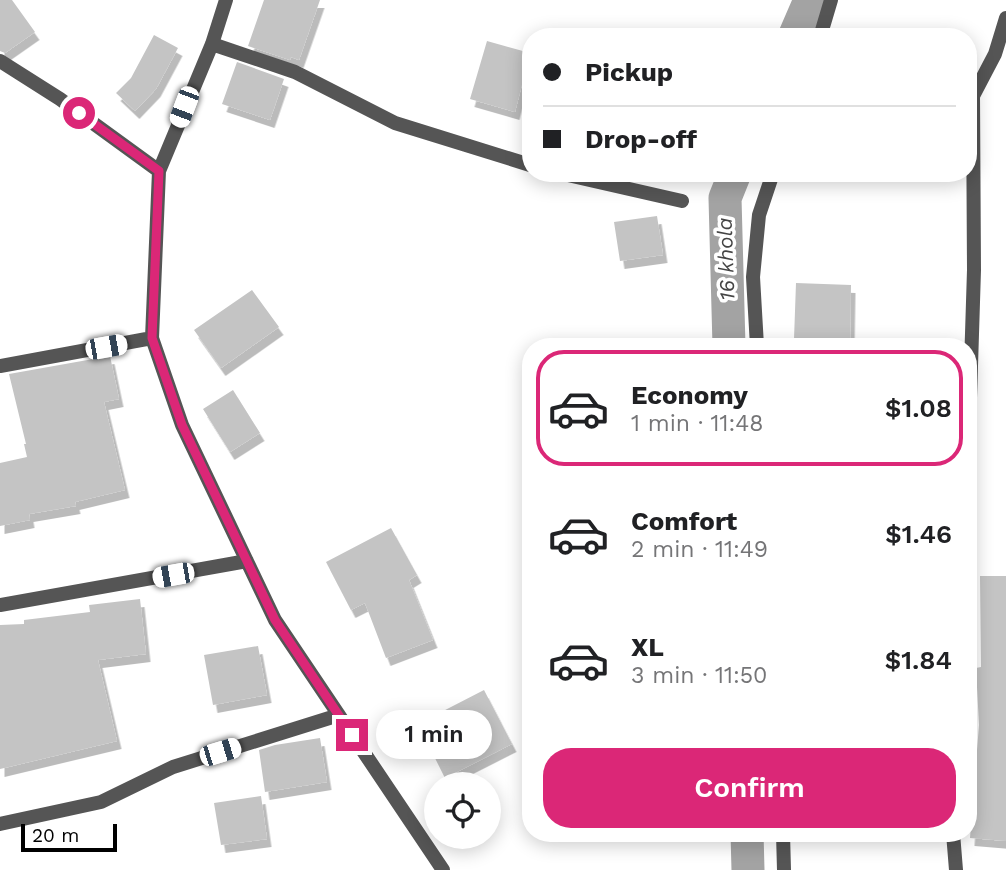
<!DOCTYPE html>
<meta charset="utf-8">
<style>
:root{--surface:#fff;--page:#f6f6f6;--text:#202124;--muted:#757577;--line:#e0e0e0;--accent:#db2777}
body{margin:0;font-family:"Work Sans",sans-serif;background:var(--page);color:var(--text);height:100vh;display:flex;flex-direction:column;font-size:26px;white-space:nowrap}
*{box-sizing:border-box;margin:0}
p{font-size:23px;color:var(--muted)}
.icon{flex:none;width:38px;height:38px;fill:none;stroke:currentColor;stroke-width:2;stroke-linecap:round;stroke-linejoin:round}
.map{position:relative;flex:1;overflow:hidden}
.drawer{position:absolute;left:522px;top:338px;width:455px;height:504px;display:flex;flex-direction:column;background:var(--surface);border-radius:28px;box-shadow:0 4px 18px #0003}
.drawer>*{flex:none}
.hud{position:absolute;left:522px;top:28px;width:455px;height:154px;border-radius:28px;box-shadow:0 4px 18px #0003;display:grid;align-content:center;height:154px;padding:0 21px;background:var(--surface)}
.tools{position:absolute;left:424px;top:772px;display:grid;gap:14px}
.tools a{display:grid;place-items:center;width:77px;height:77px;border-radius:50%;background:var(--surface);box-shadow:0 4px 18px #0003;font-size:35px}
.scale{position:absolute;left:21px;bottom:18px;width:96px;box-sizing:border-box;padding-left:7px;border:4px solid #000;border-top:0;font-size:19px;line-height:24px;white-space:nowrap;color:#000;-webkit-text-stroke:5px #fff;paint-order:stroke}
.end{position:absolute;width:32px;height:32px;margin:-16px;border:9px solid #db2777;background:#fff;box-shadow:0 0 0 4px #fff}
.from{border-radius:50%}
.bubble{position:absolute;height:49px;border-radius:24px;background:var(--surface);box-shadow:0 4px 18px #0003;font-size:23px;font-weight:600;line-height:49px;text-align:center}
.car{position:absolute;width:21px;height:42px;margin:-21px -10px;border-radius:9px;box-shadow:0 0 5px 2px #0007;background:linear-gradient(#fff 24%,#345 0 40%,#fff 0 76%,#345 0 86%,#fff 0)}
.hud b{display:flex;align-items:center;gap:24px;height:66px;font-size:26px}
.hud b+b{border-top:2px solid var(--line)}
.hud i{width:18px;height:18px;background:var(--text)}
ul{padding:12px 0 0;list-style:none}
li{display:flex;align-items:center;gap:21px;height:116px;margin:0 14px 10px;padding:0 7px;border:4px solid transparent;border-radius:28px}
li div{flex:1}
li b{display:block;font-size:26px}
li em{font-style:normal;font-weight:600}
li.on{border-color:var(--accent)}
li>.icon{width:63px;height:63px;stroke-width:1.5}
.cta{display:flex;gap:14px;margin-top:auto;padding:14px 21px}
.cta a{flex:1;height:80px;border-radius:28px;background:var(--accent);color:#fff;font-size:28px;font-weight:600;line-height:80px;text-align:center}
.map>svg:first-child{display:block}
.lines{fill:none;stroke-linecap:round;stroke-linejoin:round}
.canal{stroke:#a3a3a3;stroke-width:33}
.building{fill:#c4c4c4;filter:url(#shadow)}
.street{stroke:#555;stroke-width:14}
.route{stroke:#db2777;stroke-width:9}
.labels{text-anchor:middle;stroke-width:7;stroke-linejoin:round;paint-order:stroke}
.water-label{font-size:21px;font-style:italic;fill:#444;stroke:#fff}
</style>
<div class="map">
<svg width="1006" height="870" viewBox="0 0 1006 870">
<defs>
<filter id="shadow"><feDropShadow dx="4.5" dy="8" stdDeviation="0" flood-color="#0004"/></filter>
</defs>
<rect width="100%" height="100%" fill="#fff"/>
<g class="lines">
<path class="canal" d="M794,37L810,0
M729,346L725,198L735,173
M747,833L748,870"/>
</g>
<path class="building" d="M0,0H12L35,32L5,53L0,51Z
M264,0H320L299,60L291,57L290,60L248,46Z
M154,35L178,48L156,89L135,111L116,93L131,78Z
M487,41L530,53L515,112L470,99Z
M237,62L284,79L270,120L222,104Z
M657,216L663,255L620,261L614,222Z
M796,283L851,285L850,341L794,339Z
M252,290L279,327L221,368L194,330Z
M110,356L119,399L104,402L125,490L75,502L76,506L29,514L30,520L0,526V463L27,457L24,444H26L9,374Z
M233,390L260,433L230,452L203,409Z
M391,528L417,575L409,580L433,640L386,658L365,603L351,610L326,562Z
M980,576H1006V841L970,838L979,725L976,668L981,667Z
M140,599L146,654L98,660L117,741L0,769V625L24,624V620L90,612L89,605Z
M258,646L267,695L213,705L204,655Z
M484,690L512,744L445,778L418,724Z
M320,738L327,782L265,792L259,750L275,745Z
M261,796L267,839L221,845L214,803Z"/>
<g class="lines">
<path class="street" d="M226,0L212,44L159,171L152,338L182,425L275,620L443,870
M820,37L831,0
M212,44L295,72L395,123L530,165
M0,61L60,99L159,171
M559,173L682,201
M757,346L753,277L759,215L773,173
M0,366L152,338
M968,461L974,270L973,96L995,54L1006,18
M0,605L247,561
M0,824L101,802L173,767L339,715
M783,833L784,870
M953,833L956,870"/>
</g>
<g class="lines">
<path class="route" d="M79,113L159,171L152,338L182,425L275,620L352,735"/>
</g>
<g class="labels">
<g class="water-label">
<text transform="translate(726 259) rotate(-92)" y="7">16 khola</text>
</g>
</g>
</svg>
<div class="tools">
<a><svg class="icon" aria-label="locate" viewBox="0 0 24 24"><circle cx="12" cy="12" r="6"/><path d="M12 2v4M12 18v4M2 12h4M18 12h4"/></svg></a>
</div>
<div class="scale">20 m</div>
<i class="end from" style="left:79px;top:113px"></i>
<i class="end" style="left:352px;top:735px"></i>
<div class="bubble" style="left:376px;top:710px;width:116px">1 min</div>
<i class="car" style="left:184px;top:107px;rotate:201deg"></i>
<i class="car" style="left:106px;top:347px;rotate:80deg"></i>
<i class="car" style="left:173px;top:575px;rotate:260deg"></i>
<i class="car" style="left:220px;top:752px;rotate:73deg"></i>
<div class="hud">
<b><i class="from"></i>Pickup</b>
<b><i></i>Drop-off</b>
</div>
<section class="drawer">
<ul>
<li class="on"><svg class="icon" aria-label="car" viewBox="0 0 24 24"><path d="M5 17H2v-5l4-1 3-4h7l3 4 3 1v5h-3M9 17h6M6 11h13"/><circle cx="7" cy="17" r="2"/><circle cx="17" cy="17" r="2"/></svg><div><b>Economy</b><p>1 min · 11:48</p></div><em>$1.08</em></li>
<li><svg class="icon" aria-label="car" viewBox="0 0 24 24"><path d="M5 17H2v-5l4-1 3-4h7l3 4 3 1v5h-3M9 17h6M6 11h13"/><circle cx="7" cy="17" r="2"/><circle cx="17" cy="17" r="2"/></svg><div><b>Comfort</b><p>2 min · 11:49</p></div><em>$1.46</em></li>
<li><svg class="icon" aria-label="car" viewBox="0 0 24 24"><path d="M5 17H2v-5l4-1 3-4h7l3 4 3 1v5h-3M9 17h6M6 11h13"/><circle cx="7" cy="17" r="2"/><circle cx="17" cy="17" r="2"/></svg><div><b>XL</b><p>3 min · 11:50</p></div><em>$1.84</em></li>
</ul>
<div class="cta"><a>Confirm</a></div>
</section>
</div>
